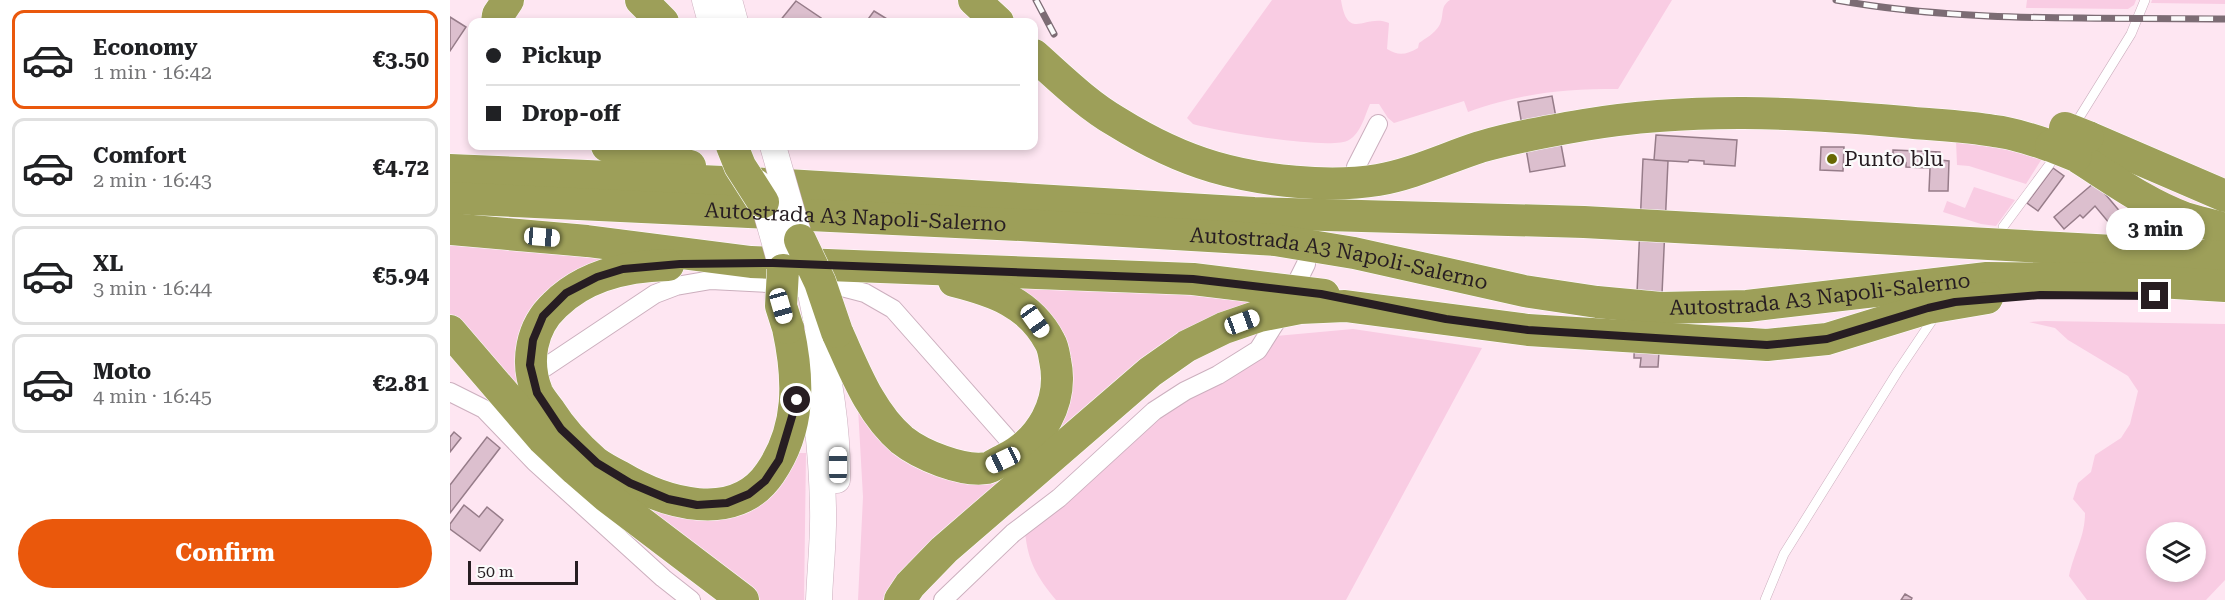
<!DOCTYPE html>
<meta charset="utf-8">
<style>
:root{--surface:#fff;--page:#f6f6f6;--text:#202124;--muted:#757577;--line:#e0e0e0;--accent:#ea580c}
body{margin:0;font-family:"Roboto Serif",serif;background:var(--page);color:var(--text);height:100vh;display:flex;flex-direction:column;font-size:22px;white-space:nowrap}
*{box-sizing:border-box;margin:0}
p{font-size:20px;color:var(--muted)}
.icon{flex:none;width:33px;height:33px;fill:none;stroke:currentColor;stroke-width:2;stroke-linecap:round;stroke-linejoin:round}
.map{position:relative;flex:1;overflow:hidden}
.sheet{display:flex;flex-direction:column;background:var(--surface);width:450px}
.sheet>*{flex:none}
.top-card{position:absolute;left:18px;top:18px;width:570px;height:132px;border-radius:12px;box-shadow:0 3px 9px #0003;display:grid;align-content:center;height:132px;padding:0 18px;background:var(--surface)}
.controls{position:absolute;left:1696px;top:522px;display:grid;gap:12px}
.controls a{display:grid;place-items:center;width:60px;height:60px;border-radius:50%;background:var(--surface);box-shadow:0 3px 9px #0003;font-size:30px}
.scale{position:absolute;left:18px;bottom:15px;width:110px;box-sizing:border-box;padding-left:6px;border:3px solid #271d22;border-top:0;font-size:16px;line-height:21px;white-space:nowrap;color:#271d22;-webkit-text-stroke:4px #fbfbfb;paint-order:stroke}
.end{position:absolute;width:27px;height:27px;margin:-14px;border:8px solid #271d22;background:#fff;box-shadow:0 0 0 3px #fff}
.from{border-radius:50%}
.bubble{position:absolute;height:42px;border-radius:21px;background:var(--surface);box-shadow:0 3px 9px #0003;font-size:20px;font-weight:700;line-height:42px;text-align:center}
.car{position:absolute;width:18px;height:36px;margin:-18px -9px;border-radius:8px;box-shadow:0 0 4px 2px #0007;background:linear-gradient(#fff 24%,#345 0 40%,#fff 0 76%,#345 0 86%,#fff 0)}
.top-card b{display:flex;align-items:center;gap:21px;height:57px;font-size:22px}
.top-card b+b{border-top:2px solid var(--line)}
.top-card i{width:15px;height:15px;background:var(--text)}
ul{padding:10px 0 0;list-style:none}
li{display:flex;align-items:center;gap:18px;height:99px;margin:0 12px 9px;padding:0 6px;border:3px solid var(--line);border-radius:12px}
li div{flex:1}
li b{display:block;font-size:22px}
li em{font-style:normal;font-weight:700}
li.active{border-color:var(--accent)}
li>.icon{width:54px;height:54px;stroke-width:1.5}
.button{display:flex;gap:12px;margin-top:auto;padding:12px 18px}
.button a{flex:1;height:69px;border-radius:36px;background:var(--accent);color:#fff;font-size:24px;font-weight:700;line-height:69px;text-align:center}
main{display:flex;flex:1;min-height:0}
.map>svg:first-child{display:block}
.green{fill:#f9cce3;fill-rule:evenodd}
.building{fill:#dcbfce;stroke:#967c89;stroke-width:1.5}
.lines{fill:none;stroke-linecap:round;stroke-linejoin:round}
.service-casing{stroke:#ccafbe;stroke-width:10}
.minor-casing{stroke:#ccafbe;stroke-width:20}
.secondary-casing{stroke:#ccafbe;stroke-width:27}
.motorway-casing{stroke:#fff;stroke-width:33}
.service{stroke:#fff;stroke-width:9}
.minor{stroke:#fff;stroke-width:18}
.secondary{stroke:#fff;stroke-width:26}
.motorway{stroke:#9d9f59;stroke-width:32}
.rail-casing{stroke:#7c6c74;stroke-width:7}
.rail{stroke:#fbfbfb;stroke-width:4.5;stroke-dasharray:14;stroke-linecap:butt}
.secondary-bridge-casing{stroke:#ccafbe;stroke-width:27;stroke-linecap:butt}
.motorway-bridge-casing{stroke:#fff;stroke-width:33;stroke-linecap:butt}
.secondary-bridge{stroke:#fff;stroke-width:26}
.motorway-bridge{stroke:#9d9f59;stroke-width:32}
.route{stroke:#271d22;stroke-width:8}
.poi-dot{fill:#686803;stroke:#fbfbfb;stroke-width:2}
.labels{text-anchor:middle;stroke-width:4.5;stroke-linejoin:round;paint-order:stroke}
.poi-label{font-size:21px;fill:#271d22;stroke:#fbfbfb;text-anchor:start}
.street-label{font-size:21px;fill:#271d22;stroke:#fbfbfb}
</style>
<main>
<section class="sheet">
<ul>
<li class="active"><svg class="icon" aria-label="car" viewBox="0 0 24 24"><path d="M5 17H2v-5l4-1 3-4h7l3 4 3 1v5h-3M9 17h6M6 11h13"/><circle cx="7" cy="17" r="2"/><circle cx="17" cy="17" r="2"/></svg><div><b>Economy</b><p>1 min · 16:42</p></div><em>€3.50</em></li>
<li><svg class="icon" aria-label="car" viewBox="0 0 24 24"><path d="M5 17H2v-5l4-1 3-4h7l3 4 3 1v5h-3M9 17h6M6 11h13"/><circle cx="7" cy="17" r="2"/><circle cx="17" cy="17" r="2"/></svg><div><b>Comfort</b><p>2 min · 16:43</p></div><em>€4.72</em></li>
<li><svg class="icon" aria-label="car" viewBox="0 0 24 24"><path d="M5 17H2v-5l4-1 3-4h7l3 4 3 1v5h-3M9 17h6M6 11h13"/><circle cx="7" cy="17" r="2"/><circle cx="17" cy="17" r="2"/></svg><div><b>XL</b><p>3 min · 16:44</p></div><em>€5.94</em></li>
<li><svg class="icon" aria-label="car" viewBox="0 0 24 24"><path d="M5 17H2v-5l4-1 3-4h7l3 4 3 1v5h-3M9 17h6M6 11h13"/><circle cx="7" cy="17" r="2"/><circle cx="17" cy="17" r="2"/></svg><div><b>Moto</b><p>4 min · 16:45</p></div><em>€2.81</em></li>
</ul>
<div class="button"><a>Confirm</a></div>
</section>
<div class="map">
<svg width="1775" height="600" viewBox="0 0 1775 600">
<rect width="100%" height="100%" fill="#fee6f2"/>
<path class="green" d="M822,0H891C898,43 915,13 939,23L937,49C948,56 956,55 968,48L969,43C976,38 984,34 989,26C995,16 989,7 1000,0H1222L1168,89C1111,89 1072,93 1018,112L1014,101L944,123L938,118L929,104H920C915,115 911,133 899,140C882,151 766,131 743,124L737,118Z
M1577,0H1686L1684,5L1678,9L1576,8Z
M1702,0H1775V4L1701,3Z
M1506,141L1558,146L1593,157L1576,184L1519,166L1507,165Z
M1524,187L1565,200L1546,226L1531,224L1493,212L1497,201L1515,208Z
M1681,203L1732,233L1728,235L1657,232L1676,216Z
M0,233L155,255L156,267L104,293L89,410L245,512L345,453H356L354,600H304L172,498L0,322Z
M549,285L823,297L774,321L444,600H408L413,497L407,390L421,413L546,472L616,385Z
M1595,321L1775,324V580L1756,600H1637L1619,576C1624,552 1635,537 1635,513L1623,499L1628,483L1641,472L1645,455L1671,438L1680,424L1688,391L1678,376L1618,340L1605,328L1579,322ZM1707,532H1746V572H1707Z
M903,329L1032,348L896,600H606C587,577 578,562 575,532L712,409L826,336Z"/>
<path class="building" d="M346,1L371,18L368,22H329Z
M424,11L442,22H416Z
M0,17L16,27L0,51Z
M1102,96L1115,166L1080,172L1068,102Z
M1206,135L1287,140L1285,166L1254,164V161L1239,160L1238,162L1204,160Z
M1371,147H1394L1393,171L1370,170Z
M1443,150L1490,152V160L1499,161L1498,191H1479L1480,168L1456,167V163L1443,162Z
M1193,159L1218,161L1212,294L1187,293Z
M1603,168L1614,176L1588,211L1577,203Z
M1645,182L1672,214L1660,224L1645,206L1633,218L1630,215L1614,229L1604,217Z
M1185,321L1211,322L1208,367H1190L1191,358H1184Z
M4,432L11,438L0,452V437Z
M37,437L50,448L0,513V485Z
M14,505L29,517L37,507L53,520L30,551L0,529V524Z
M1455,594L1462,598L1461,600H1451Z"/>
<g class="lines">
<defs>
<path id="service" d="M1624,126L1681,34L1695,0
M1553,227L1608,153
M1315,600L1334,554L1448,371L1485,316"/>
<path id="minor" d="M906,167L928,124
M847,282L856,264
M91,370L205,294L226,286L261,280L392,287L415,293L443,309L564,446
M0,392L34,409L85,462L213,578L241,600
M493,600L563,533L609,498L704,411L735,391L768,375L808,350L827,320"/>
<path id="secondary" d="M255,0L261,22
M279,0L285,22
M368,328C379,379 388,427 387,480
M352,341C366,396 372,451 373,508C374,539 370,570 369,600"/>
<g id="motorway">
<path d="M191,0L213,22"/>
<path d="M524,0L548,22"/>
<path d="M47,22L48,15L58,0"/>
<path d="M584,55C610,78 636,104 667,122C696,140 730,157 764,167C812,181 879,188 928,180C963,174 996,158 1030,147C1064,137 1099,131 1134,125C1241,107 1347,112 1454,122C1484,125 1515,126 1544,131C1564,133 1583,140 1601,146"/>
<path d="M1638,137L1775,196"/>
<path d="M157,146L240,166"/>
<path d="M1626,156C1661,178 1696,204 1735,218C1748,222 1762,225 1775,229"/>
<path d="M0,170L320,184L804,213L1134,222L1775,257"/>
<path id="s1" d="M0,198L571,225L825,240L904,253L1074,291L1147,302L1211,308L1297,306L1537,278L1659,279L1775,286"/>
<path d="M0,229L137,241L301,262L743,279L874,295"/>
<path d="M218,265C177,266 135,275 105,305C81,327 75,362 87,392C90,399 96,405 100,411C112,430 128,447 145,462C152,467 161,472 169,476C214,503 285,525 320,473C351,428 349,379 338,328"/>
<path d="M0,331L93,439L126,470L156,496L293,600"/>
<path d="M387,332C404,369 420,413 452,440C471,455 512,472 537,468C542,467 548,462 553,460C591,442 614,402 605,360C604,354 603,347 600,342C580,303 544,291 504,281"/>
<path d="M450,600L460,585L494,550L700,372L737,346L774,328L809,316L850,308L895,306L1078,330L1317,345L1377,339L1478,308L1537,298"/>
</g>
</defs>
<use href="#service" class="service-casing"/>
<use href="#minor" class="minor-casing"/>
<use href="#secondary" class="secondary-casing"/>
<use href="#motorway" class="motorway-casing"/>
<use href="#service" class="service"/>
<use href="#minor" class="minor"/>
<use href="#secondary" class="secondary"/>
<use href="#motorway" class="motorway"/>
<defs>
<path id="rail" d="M586,0L604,34
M1386,0C1513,23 1646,17 1775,19"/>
</defs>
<use href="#rail" class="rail-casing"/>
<use href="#rail" class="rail"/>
<defs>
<path id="secondary-bridge" d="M323,146L350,240L368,328
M308,183L338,289"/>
<path id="motorway-bridge" d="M1615,128L1638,137
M282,146L290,166L313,202
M1601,146L1626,156
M350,240L370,282L387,332
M333,270L331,306L338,328"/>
</defs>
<use href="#secondary-bridge" class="secondary-bridge-casing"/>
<use href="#motorway-bridge" class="motorway-bridge-casing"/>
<use href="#secondary-bridge" class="secondary-bridge"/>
<use href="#motorway-bridge" class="motorway-bridge"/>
</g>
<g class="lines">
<path class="route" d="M347,400L329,460L315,481L299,494L277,503L247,505L218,499L180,483L147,463L111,429L87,393L80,365L83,340L93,316L116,293L147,277L173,269L230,264L323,263L743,279L871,294L996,319L1078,330L1317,345L1377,339L1478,308L1505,302L1590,295L1705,296"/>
</g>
<circle class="poi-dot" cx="1382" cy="159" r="6"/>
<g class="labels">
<g class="poi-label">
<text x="1394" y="166">Punto blu</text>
</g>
<g class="street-label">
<text dy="7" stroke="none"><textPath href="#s1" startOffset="406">Autostrada A3 Napoli-Salerno</textPath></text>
<text dy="7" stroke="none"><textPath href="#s1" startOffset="892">Autostrada A3 Napoli-Salerno</textPath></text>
<text dy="7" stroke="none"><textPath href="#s1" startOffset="1378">Autostrada A3 Napoli-Salerno</textPath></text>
</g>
</g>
</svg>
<div class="controls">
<a><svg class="icon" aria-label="layers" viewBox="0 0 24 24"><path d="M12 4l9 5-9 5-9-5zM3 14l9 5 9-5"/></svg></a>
</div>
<div class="scale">50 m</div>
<i class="end from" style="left:347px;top:400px"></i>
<i class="end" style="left:1705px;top:296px"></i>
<div class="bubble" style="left:1656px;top:208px;width:99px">3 min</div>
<i class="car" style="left:92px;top:237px;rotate:95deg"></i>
<i class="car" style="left:331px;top:306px;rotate:164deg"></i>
<i class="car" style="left:585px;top:321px;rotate:145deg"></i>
<i class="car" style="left:792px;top:322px;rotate:70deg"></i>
<i class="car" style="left:553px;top:460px;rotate:245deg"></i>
<i class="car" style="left:388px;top:465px;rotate:0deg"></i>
<div class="top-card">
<b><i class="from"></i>Pickup</b>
<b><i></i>Drop-off</b>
</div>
</div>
</main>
